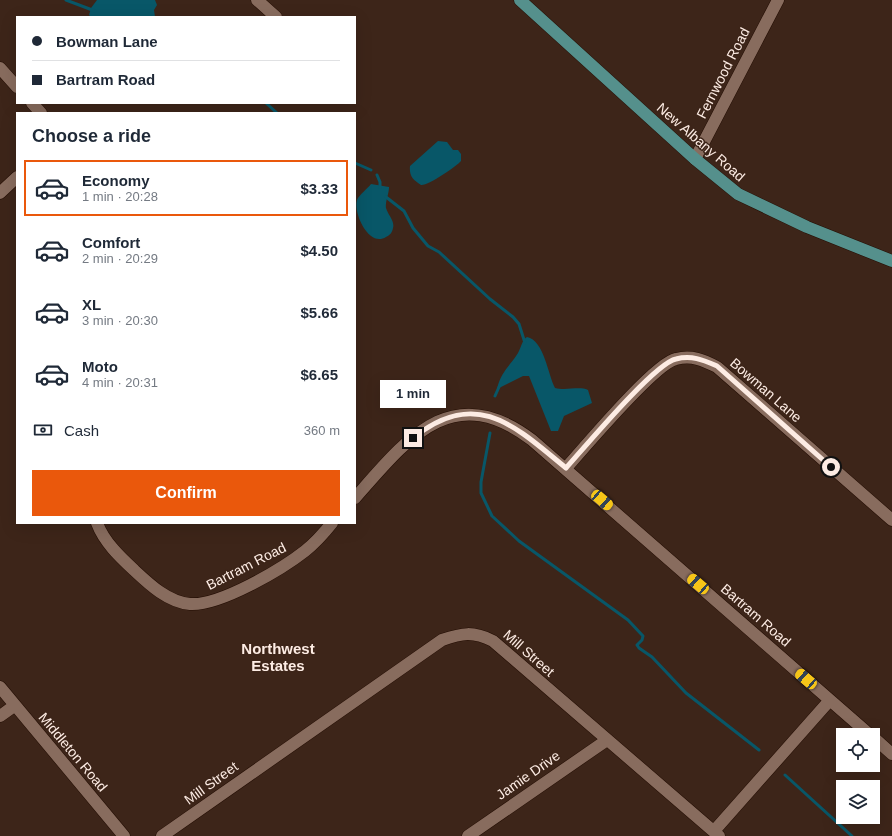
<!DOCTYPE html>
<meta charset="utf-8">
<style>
:root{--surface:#fff;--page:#f6f6f7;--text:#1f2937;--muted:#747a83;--line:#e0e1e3;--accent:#ea580c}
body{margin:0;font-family:Arial,sans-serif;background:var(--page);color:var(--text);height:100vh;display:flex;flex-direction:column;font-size:15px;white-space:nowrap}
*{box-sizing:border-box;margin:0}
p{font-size:13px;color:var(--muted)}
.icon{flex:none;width:22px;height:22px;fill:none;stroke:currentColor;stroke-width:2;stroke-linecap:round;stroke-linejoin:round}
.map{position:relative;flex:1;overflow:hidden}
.details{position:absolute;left:16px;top:112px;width:340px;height:412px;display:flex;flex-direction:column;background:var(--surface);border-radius:0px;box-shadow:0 4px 16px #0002}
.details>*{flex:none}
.hud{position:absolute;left:16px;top:16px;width:340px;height:88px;border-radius:0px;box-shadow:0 4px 16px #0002;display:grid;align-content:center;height:88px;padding:0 16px;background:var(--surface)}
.buttons{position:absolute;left:836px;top:728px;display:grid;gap:8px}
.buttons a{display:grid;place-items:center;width:44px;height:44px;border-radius:0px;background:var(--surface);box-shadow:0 4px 16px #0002;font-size:20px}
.end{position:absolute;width:18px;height:18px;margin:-9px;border:5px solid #fdece4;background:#111;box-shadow:0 0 0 2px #111}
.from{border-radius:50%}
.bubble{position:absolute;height:28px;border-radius:0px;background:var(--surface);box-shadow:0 4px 16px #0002;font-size:13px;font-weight:600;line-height:28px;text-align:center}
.car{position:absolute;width:12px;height:24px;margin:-12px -6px;border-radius:5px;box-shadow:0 0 3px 1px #0007;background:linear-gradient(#f5c518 24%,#345 0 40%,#f5c518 0 76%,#345 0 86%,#f5c518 0)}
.hud b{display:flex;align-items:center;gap:14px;height:38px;font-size:15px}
.hud b+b{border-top:1px solid var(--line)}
.hud i{width:10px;height:10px;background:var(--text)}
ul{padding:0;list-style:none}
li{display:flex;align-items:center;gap:12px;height:56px;margin:0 8px 6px;padding:0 8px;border:2px solid transparent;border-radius:0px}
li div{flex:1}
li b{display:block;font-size:15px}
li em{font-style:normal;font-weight:600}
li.current{border-color:var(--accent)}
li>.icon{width:36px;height:36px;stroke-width:1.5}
h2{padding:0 16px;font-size:18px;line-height:48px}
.pay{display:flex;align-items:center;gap:10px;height:44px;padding:0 16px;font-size:15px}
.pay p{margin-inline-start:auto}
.action{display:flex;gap:8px;margin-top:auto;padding:8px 16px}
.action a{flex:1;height:46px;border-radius:0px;background:var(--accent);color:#fff;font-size:16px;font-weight:600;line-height:46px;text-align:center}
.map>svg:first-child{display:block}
.water{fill:#085768}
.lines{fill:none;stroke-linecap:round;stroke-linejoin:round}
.stream{stroke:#085768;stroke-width:3}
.minor-casing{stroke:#230d03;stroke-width:13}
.major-casing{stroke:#230d03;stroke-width:13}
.minor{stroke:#886c5e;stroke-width:12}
.major{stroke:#55908c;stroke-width:12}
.route{stroke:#fdece4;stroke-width:5}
.labels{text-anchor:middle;stroke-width:3;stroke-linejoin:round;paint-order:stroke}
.street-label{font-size:14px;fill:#fdece4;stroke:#3d2519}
.neighbourhood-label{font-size:15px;font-weight:bold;fill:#fdece4;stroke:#3d2519}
</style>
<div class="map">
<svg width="892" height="836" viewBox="0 0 892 836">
<rect width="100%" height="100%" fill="#3d2519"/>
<path class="water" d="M97,0H155L157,5L154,10L155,17H91L89,15L91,8Z
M438,141L447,142L453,150H458L461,154V161C457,166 428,186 421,185C413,180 409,176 410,166Z
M371,184L389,187C389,194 385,202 386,208C388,215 395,221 393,228C392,233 390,235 386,237C369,248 353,213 357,200C359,195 368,188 371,184Z
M527,337C544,340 548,375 555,388C566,391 579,386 588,390L592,403L564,416L558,431H551L529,376H523L497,389C501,372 509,367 518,353C521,348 522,340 527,337Z"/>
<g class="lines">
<path class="stream" d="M66,0L95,11
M266,103L277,113
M355,163L371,170
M377,175L380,182V187
M386,197L404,211L413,228L428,246L439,252L490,299L513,317L519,324L525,343
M495,396L499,387
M490,433L481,482V493L492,516L519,541L628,620L643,636L642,640L637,645L639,648L652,657L686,693L759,750
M785,775L852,836"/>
<defs>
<path id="minor" d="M257,0L276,17
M0,68L17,87
M32,103L41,113
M695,159L778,0
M0,193L17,177
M566,468C584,448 655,363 676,359C692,355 703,360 717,367L892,520
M355,498C407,439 452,379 532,440L870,735
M97,523C104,542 120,557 134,570C150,585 168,602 190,604C220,606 282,569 305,551C315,543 324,533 332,523
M0,687L124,836
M0,716L14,706
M873,737L892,754
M714,831L830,700
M162,836L442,640C462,633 473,631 493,641L719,836
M468,836L607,740"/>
<path id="major" d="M520,0L695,159L738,194L807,227L892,261"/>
</defs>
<use href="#minor" class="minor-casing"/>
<use href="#major" class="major-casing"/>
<use href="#minor" class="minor"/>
<use href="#major" class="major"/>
</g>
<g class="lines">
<path class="route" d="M413,438C476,387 515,426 566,468C584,448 655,363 676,359C692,355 703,360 717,366L831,467"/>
</g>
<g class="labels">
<g class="street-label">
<text transform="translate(723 73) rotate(-63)" y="5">Fernwood Road</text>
<text transform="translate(701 142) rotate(41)" y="5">New Albany Road</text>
<text transform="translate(766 390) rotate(41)" y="5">Bowman Lane</text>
<text transform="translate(246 566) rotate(-27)" y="5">Bartram Road</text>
<text transform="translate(756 615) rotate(41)" y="5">Bartram Road</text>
<text transform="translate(529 653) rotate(41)" y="5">Mill Street</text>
<text transform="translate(73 752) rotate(50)" y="5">Middleton Road</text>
<text transform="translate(528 775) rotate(-35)" y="5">Jamie Drive</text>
<text transform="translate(211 783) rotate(-36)" y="5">Mill Street</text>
</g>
<g class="neighbourhood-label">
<text x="278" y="654">Northwest<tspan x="278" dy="17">Estates</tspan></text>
</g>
</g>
</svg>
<div class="buttons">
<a><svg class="icon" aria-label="locate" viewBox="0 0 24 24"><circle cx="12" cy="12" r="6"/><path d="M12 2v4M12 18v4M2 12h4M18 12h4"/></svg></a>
<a><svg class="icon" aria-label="layers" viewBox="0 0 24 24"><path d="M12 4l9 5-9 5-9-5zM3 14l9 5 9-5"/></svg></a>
</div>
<i class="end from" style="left:831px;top:467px"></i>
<i class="end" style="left:413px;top:438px"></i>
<div class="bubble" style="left:380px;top:380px;width:66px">1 min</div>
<i class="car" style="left:602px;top:500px;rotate:131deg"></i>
<i class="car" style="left:698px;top:584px;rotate:311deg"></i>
<i class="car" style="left:806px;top:679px;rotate:311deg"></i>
<div class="hud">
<b><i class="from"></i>Bowman Lane</b>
<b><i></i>Bartram Road</b>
</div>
<section class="details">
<h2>Choose a ride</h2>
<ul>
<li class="current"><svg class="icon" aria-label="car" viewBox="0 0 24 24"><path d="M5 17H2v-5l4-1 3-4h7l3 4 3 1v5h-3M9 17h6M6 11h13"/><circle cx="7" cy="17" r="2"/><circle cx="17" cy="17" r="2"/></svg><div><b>Economy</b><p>1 min · 20:28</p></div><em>$3.33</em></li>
<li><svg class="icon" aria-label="car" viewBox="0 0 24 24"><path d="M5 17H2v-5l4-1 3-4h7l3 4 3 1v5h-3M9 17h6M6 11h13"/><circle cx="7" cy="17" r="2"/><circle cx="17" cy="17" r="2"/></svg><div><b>Comfort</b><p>2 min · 20:29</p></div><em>$4.50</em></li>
<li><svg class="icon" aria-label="car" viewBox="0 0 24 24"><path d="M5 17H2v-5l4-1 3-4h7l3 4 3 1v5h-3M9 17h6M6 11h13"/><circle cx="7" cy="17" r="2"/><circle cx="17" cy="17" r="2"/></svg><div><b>XL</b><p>3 min · 20:30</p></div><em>$5.66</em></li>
<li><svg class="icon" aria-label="car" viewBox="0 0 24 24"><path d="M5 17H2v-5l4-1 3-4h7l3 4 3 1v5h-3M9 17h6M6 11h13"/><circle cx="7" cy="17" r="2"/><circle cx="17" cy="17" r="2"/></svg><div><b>Moto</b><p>4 min · 20:31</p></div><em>$6.65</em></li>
</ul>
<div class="pay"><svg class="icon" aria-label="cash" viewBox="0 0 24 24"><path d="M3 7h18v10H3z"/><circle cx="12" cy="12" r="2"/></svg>Cash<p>360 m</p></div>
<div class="action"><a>Confirm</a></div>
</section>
</div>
